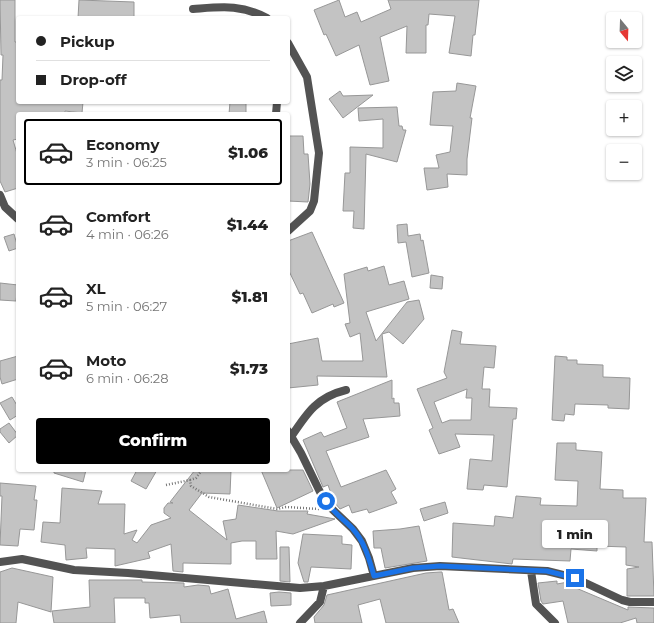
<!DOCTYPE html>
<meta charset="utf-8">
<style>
:root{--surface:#fff;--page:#f2f2f2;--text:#222;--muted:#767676;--line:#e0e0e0;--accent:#000}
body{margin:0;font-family:Montserrat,sans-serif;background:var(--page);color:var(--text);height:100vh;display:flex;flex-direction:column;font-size:15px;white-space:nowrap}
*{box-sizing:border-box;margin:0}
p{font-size:13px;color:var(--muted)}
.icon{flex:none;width:22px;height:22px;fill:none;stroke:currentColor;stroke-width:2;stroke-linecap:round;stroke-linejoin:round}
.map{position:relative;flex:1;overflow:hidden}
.sheet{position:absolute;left:16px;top:112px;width:274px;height:360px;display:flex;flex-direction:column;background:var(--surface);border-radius:4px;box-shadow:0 1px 3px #0004}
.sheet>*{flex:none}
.hud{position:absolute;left:16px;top:16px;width:274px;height:88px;border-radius:4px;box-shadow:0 1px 3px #0004;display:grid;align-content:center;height:88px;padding:0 20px;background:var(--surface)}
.needle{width:26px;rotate:161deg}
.tools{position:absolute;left:606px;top:12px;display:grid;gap:8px}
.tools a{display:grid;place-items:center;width:36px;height:36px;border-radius:4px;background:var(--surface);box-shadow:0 1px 3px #0004;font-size:20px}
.end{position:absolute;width:18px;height:18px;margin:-9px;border:5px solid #1a73e8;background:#fff;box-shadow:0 0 0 2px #fff}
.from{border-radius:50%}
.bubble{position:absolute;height:28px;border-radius:4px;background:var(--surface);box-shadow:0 1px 3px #0004;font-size:13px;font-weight:800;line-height:28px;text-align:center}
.hud b{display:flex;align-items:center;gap:14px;height:38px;font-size:15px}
.hud b+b{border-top:1px solid var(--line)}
.hud i{width:10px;height:10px;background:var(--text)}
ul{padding:7px 0 0;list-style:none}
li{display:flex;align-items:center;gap:12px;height:66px;margin:0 8px 6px;padding:0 12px;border:2px solid transparent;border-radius:4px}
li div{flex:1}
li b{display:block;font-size:15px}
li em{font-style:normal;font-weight:800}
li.on{border-color:var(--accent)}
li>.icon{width:36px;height:36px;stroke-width:1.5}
.action{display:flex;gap:8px;margin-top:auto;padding:8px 20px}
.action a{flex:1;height:46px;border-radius:4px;background:var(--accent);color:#fff;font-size:16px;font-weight:800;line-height:46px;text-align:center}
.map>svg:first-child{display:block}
.building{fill:#c3c3c3;stroke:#979797;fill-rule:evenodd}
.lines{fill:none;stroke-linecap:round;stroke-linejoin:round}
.path{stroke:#757575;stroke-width:2.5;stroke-dasharray:1 2;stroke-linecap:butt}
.minor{stroke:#535353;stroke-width:8}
.route{stroke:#1a73e8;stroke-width:5}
</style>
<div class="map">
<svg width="654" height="623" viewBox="0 0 654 623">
<rect width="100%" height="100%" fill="#fff"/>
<path class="building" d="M0,0H15V42H18V102H83L82,113L65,111V114H18V139L13,140L18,157V188L5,192L0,181V80H2L3,55H1Z
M79,0L134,2V18H78Z
M339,0L345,17L357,12L361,22L391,9L388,0H479L475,35H473L471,56L449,53L455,16L429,14L428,25H426V53H406L407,26L380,37L389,81L370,85L359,45L336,56L326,34L324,35L314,10Z
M457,83L476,86L470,118H472L467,159V175L447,174L448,187L427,190L424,168H439L436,155L450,152L453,126L430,125L433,92L456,91Z
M340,91L343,96L373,95L343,118L329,99Z
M230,102H246V114H229Z
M397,107L399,126H402L403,130H406L397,162L366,154L364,229L353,228L354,211H343L345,173H350V147L383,148V119L359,121L358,108Z
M288,136H303L304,154H308L310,184L308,202L288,201Z
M407,224L408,236L420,234L421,241L423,240L429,273L412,277L406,242L398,243L397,225Z
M312,232L344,303L334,307L333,304L312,313L303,293L300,294L288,269V241Z
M14,234L18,248L9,251L4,237Z
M384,266L389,285L404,281L409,299L366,312L376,341L407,302L419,300L424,319L403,344L389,332L382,334L387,377L317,376L318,385L288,388V344L318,338L322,361H363L360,333L350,337L345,324L350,323L344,274L367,267L368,271Z
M431,275L443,277L442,289L430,288Z
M0,283L18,285L16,301L0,300Z
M452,330L462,332L460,344L496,346L494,368L484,367L482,389H490L489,407L517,408L516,419H513L507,487L484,485L483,490L467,489L470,459L492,461L494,435L455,434L460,447L439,454L429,430L433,428L417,389L447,378L444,372ZM467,389L466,398H472L471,420H450L442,423L434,402Z
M18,356V379L2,384L0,377V361Z
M555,356L567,357V360H577V364L603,365V377L630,378L629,409L608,408V405L575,404L574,415L565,414L564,421L552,420Z
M392,380V399L394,398V403H399L400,416L363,419L369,437L326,451L341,487L386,470L396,489L391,492L397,503L369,513L367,509L352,513L349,505L340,509L334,502L328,485L323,487L303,440L321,432L324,437L347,428L337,402Z
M12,397L18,407V415L10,420L0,403Z
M9,423L18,435L9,443L0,432V429Z
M557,443H576V450L602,452L600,489L623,490V498H646L644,542H652L654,596H627V569L639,567L626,565V547L597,546V551L571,549L570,561L513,559L512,564L452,557L453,523L494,526L495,516L513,518L516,496L541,498L540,505L577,506L578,481L555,480Z
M54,470H86L83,482L54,473Z
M137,470H157L146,489L131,481Z
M195,470H231L230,494L202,493L189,510L227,540L223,521L236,519L238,505L278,511H308L307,514L335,519L293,534L276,531L277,559H256V541H242L231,543V564L183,563V572L173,571L171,544L148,552L150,558L115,566V549L86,548L87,558L66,560L65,545L41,542L43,522L60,523L62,488L102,491L98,504H125L124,534L137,530L132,540L137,543L151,525L171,518L164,513V508L168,503H173L170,502Z
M261,470H303L313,491L277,508Z
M0,483L36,486L34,500H37L34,530L20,529L18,546L0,545L2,496H0Z
M445,502L448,513L424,521L420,509Z
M419,526L427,561L385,568L381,548H374L373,531L400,529Z
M303,534L342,536V544L352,545L351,569L311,567L308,582H304L298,563Z
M280,547H289L290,582L280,581Z
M12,568L53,577L51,612L18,602L16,623H0V572Z
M440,572H442L449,610L453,609L459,623H386L380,599L358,605L362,623H315L314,617L324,605L327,595L426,573Z
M89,580H142V582L184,583V587L198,585L209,586L211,594L228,589L236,619L264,611L267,623H181L180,615L150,618L149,603H145V598H114L115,623H54L52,611L90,607Z
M557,581V584L568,582L573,583L576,588L628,610V607L654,608V623H637L636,618L620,623H568L563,601L543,604L541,601L538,583Z
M279,592L291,593V605L271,606L270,593Z"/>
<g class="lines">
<path class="path" d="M190,480L196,478L202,470
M166,485L190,480L191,486L209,497L277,509L286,507L319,509"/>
<path class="minor" d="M193,9C221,7 241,4 267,18
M288,43L307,77L319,153L314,201L310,211L288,231
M276,114L277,102
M0,195L5,207L18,219
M288,431L301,453L320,492L332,509L353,529L362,541L369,558L374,576
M291,437C307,413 317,397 346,390
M0,562L22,559L74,570L128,573L300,588L324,586L413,568L440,566L547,571L575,578L622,600L630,602H654
M531,571L536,604L555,623
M300,623L320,602L324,586"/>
</g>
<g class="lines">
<path class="route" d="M326,501C333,512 343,519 352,528C365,542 369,559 374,576L413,568L440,566L547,571L575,578"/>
</g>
</svg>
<div class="tools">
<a><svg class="needle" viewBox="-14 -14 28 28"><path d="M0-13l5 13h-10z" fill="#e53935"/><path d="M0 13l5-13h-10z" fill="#767676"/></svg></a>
<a><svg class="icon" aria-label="layers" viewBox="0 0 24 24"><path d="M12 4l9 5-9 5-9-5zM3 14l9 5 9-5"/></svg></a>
<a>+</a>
<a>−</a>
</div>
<i class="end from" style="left:326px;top:501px"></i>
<i class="end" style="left:575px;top:578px"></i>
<div class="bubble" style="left:542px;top:520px;width:66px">1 min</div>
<div class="hud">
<b><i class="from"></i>Pickup</b>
<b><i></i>Drop-off</b>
</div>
<section class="sheet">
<ul>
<li class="on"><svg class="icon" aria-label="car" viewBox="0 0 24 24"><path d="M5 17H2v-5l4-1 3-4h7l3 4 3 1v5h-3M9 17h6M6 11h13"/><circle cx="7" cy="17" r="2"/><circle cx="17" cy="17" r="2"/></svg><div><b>Economy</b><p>3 min · 06:25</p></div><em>$1.06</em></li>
<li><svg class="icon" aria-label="car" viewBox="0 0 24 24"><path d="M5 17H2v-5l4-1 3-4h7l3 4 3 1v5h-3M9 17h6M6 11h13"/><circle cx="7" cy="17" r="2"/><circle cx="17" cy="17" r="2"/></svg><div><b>Comfort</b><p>4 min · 06:26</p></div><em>$1.44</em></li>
<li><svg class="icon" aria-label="car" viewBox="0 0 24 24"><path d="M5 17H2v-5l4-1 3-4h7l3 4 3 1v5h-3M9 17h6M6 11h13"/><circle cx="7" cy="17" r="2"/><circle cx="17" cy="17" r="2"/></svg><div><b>XL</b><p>5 min · 06:27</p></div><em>$1.81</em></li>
<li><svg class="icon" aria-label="car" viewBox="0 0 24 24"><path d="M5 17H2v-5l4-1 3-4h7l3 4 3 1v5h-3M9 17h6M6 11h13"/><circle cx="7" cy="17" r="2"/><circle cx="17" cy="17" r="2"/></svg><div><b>Moto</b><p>6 min · 06:28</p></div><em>$1.73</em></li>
</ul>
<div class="action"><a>Confirm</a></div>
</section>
</div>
